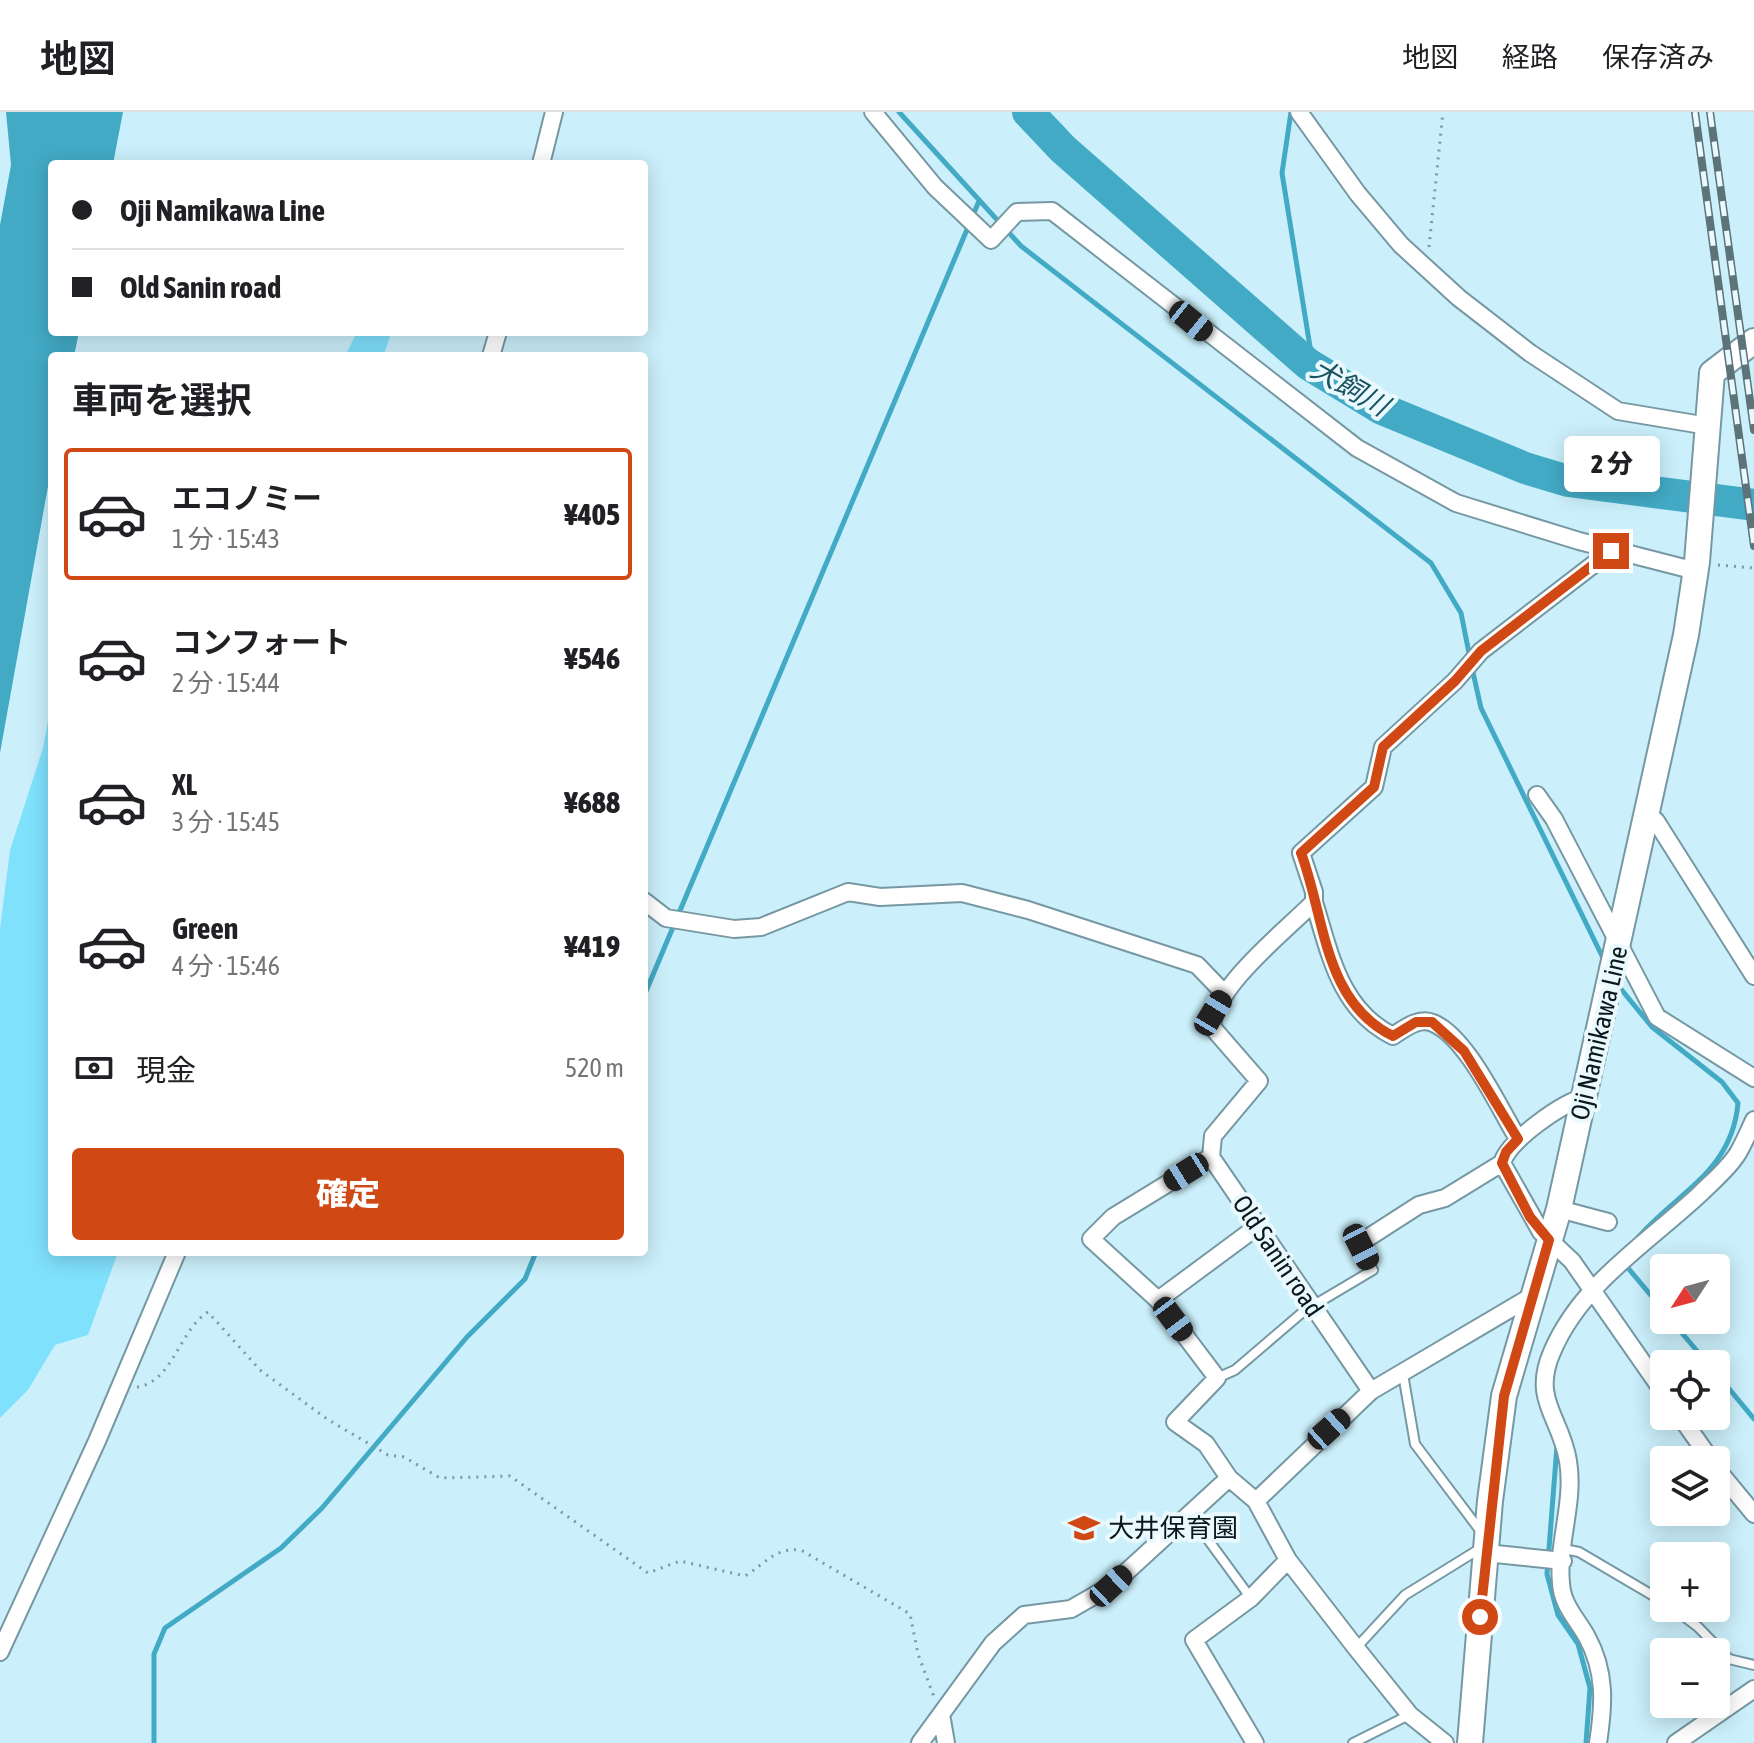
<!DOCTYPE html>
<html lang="ja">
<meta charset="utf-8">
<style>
:root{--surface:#fff;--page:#f6f6f6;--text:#202124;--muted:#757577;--line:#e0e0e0;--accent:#d04914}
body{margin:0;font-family:"Asap Condensed","Noto Sans JP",sans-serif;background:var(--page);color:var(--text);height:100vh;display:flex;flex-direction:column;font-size:30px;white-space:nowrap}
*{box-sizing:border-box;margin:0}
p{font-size:26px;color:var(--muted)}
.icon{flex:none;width:44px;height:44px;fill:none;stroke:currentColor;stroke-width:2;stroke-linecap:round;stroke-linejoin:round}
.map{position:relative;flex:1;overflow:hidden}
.sheet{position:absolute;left:48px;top:240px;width:600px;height:904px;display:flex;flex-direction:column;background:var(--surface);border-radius:8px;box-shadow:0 4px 20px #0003}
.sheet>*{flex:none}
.top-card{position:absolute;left:48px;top:48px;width:600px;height:176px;border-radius:8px;box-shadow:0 4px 20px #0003;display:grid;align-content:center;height:176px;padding:0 24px;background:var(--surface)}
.needle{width:52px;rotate:234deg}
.fabs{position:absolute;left:1650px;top:1142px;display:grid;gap:16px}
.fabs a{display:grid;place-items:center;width:80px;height:80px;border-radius:8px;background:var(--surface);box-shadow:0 4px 20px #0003;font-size:40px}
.end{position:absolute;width:36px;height:36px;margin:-18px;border:10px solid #d04914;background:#fff;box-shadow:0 0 0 4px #fff}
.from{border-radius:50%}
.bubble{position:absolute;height:56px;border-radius:8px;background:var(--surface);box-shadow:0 4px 20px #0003;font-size:26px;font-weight:800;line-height:56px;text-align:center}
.car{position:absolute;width:24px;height:48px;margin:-24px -12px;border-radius:10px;box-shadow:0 0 6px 2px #0007;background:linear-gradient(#222 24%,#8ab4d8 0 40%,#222 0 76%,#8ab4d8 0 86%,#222 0)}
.top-card b{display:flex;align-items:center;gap:28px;height:76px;font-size:30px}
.top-card b+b{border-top:2px solid var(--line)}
.top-card i{width:20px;height:20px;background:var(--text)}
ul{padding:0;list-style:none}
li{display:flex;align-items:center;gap:24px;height:132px;margin:0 16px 12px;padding:0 8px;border:4px solid transparent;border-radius:8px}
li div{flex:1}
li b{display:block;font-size:30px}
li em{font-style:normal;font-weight:800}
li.selected{border-color:var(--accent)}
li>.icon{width:72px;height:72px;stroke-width:1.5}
h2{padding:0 24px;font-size:36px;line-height:96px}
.pay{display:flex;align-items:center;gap:20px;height:88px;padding:0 24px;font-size:30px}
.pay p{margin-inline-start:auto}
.button{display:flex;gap:16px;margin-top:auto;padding:16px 24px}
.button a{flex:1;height:92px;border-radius:8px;background:var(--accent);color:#fff;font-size:32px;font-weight:800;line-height:92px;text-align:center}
header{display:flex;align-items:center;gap:48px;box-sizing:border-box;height:112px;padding:0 40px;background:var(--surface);border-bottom:2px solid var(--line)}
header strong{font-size:38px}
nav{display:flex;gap:44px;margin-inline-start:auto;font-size:28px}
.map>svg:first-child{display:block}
.green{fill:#80e1fd}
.water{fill:#43aac5}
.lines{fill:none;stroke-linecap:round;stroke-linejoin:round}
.stream{stroke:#43aac5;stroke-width:5}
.river{stroke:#43aac5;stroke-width:32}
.service-casing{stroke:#7698a3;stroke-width:12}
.minor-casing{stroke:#7698a3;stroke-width:20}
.secondary-casing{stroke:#7698a3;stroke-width:28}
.path{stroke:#7c98a0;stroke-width:3;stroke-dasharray:2 6;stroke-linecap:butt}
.service{stroke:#fff;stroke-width:8}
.minor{stroke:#fff;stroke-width:16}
.secondary{stroke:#fff;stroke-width:24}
.rail-casing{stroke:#5c737a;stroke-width:8}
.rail{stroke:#eaf9fd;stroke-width:5;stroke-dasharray:15;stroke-linecap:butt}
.route{stroke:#d04914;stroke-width:10}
.labels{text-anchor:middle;stroke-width:8;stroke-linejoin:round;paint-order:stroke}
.street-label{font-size:26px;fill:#0a171b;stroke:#eaf9fd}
.poi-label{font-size:26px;fill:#0a171b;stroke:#eaf9fd;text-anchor:start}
.water-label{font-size:28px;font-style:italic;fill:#1a5362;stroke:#eaf9fd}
</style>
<header>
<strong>地図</strong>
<nav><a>地図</a><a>経路</a><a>保存済み</a></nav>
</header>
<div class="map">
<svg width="1754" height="1631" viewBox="0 0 1754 1631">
<rect width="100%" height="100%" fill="#cbf0fb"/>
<path class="green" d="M357,220H392L383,244H345Z
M52,587V1140H118L88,1223L55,1233L28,1278L0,1306V817L10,738L43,636Z"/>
<path class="water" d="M6,0H123L113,52H52V220H79L74,244H52V352L0,641V113L11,53Z"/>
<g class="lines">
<path class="stream" d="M899,0L1021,134L1431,451L1461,501L1470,546
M1291,0L1282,61L1311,241L1308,252
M1472,556L1481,596L1604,848
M1616,871L1652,915L1722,970L1738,991C1732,1061 1675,1081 1635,1129
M644,884L979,89
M1623,1150L1664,1199
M1671,1208L1708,1252
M1716,1261L1754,1307
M1557,1334L1547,1462L1558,1503L1578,1532L1590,1576L1586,1631
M154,1631V1542L165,1516L281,1436L322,1396L467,1225L525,1167L536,1140"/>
<path class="river" d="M1028,0L1063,37L1308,252L1382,297L1525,356L1568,369L1754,393"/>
<defs>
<path id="service" d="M1403,1262L1415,1332L1482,1421
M1217,1266L1235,1258L1304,1199L1373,1158L1361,1135L1363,1129
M1190,1403L1250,1485
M1564,1437L1579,1440L1664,1490
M1673,1496L1698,1515L1729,1547L1754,1553
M1356,1536L1405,1483L1481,1436
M1353,1631L1409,1603"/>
<path id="minor" d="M873,0L935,75L991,128L1017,100L1052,99L1357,336L1456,391L1579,429L1696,459
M1299,0L1358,82L1401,133L1459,186L1530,241L1618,299L1708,314
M541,52L554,0
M491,244L498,220
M1537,683L1554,707L1657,905L1754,966
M1647,702L1656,709L1754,864
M644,789L666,806L734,817L761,815L848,780L880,785L962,781L1028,798L1197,853L1224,881
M1314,790C1330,842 1340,898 1393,924C1405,916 1419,905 1433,911C1467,925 1499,996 1518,1027
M1585,985C1562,991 1509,1028 1502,1051L1541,1120L1572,1149L1664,1281
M1211,1045L1113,1105L1091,1127L1158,1188L1217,1266L1175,1310L1206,1332L1229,1366L1256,1389L1288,1448L1356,1536L1410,1603L1445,1631
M1559,1097L1608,1110
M1363,1129L1419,1093L1445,1086L1502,1051
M1158,1188L1258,1114
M1371,1279L1211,1045L1213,1024L1259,969L1212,915C1214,875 1284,820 1314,790V780L1301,741L1374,675L1383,635L1455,569L1481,539L1611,439
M1680,1304L1711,1348
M1716,1356L1754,1402
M1256,1389L1371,1279L1532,1184
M1486,1441L1563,1449
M0,1540L97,1329L177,1140
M941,1602L946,1631
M920,1631L993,1531L1024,1503L1071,1497L1111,1474L1229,1366
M1255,1631L1194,1528L1251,1486L1288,1448
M1598,1631C1604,1592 1606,1560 1587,1525C1577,1507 1562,1493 1561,1471C1557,1431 1575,1390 1568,1349C1561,1305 1531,1288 1552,1240C1581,1171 1649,1130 1701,1081C1714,1068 1729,1056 1738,1041C1744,1031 1749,1019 1754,1008
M1676,1631L1754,1577"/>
<path id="secondary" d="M1470,1631L1490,1389L1504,1284L1559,1097L1686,523L1697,450L1712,261L1754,229"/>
</defs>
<use href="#service" class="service-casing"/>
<use href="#minor" class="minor-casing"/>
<use href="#secondary" class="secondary-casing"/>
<path class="path" d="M1429,135L1443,0
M1718,453L1754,456
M137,1275C173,1270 179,1218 208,1200L260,1258L327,1307L388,1343L404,1345L440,1366L510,1364L648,1461L680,1449L745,1464C765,1452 775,1435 801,1438L910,1502L918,1542L934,1585"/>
<use href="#service" class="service"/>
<use href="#minor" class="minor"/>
<use href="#secondary" class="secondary"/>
<defs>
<path id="rail" d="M1695,0L1754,434
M1710,0L1754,318"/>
</defs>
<use href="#rail" class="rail-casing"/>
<use href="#rail" class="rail"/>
</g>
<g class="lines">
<path class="route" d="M1480,1505L1504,1284L1549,1128L1530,1105L1502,1051L1506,1040L1518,1027L1464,939L1432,910H1416L1393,924C1323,890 1325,804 1301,741L1374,675L1383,635L1455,569L1481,539L1611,439"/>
</g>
<defs>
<symbol id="school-bare" viewBox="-9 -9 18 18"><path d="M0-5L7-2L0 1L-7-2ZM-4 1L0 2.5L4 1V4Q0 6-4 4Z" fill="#d04914" stroke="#eaf9fd" stroke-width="2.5" paint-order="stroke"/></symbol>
</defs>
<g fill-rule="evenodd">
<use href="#school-bare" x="1062" y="1394" width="44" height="44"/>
</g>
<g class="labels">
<g class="street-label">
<text transform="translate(1599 921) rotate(-77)" y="9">Oji Namikawa Line</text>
<text transform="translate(1278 1144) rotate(56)" y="9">Old Sanin road</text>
</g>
<g class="poi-label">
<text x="1108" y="1425">大井保育園</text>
</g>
<g class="water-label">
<text transform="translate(1350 275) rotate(30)" y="10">犬飼川</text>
</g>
</g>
</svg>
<div class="fabs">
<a><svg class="needle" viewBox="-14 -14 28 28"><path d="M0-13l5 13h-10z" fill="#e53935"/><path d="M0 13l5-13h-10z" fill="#757577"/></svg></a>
<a><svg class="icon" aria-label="locate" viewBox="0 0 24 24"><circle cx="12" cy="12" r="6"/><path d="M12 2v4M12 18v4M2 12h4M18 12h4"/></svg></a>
<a><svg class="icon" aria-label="layers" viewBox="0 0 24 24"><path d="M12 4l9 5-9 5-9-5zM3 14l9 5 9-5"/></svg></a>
<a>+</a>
<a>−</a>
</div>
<i class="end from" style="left:1480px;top:1505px"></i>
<i class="end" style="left:1611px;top:439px"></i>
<div class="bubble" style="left:1564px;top:324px;width:96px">2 分</div>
<i class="car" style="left:1191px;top:209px;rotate:129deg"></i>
<i class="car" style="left:1213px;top:901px;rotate:31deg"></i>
<i class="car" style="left:1186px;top:1060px;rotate:238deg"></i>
<i class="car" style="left:1361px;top:1135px;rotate:153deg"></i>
<i class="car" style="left:1173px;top:1207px;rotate:143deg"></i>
<i class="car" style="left:1329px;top:1317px;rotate:48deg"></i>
<i class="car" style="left:1111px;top:1474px;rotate:47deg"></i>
<div class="top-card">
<b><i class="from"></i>Oji Namikawa Line</b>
<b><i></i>Old Sanin road</b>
</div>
<section class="sheet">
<h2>車両を選択</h2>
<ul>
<li class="selected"><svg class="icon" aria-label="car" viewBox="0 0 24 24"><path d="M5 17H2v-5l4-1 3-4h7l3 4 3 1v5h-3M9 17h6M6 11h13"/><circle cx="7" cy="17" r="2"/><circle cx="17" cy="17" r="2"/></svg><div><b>エコノミー</b><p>1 分 · 15:43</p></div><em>¥405</em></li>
<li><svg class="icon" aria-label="car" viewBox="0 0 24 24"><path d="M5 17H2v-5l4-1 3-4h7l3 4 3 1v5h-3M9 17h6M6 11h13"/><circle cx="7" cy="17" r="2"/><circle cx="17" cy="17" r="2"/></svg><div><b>コンフォート</b><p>2 分 · 15:44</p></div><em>¥546</em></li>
<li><svg class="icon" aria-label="car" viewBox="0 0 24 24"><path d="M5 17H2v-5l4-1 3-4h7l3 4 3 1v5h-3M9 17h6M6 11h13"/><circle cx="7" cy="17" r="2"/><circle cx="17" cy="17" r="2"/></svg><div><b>XL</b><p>3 分 · 15:45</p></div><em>¥688</em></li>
<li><svg class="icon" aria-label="car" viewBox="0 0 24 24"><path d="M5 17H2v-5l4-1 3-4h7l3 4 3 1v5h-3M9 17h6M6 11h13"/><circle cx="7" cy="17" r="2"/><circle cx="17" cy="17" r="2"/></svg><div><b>Green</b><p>4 分 · 15:46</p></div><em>¥419</em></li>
</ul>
<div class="pay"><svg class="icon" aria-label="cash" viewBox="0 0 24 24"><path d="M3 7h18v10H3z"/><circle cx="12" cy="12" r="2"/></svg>現金<p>520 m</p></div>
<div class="button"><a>確定</a></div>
</section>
</div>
